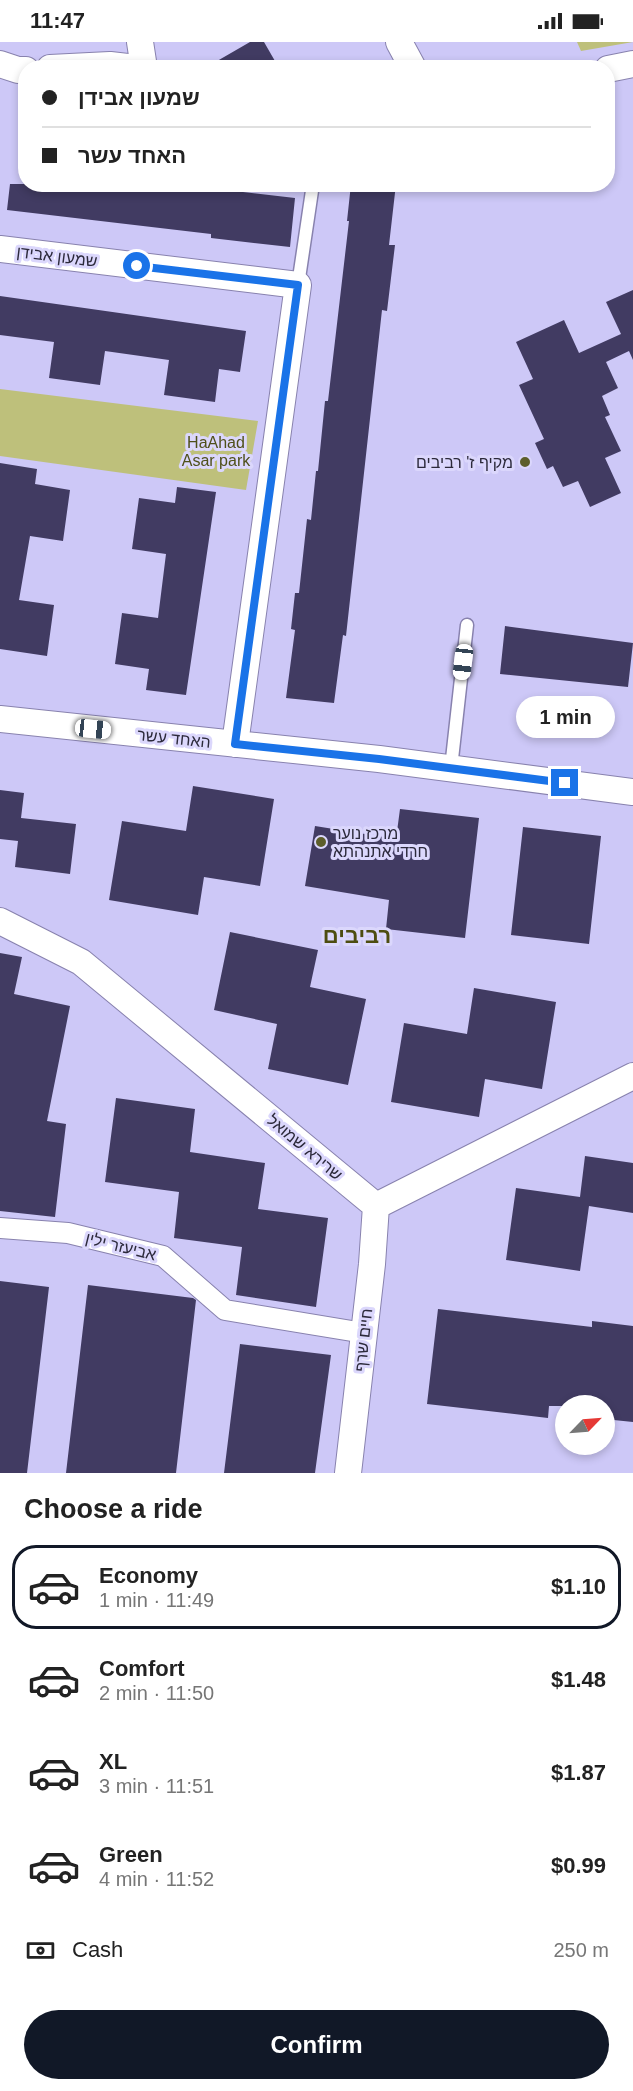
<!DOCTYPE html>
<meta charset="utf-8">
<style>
:root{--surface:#fff;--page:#f6f6f6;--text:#222;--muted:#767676;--line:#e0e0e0;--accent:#111827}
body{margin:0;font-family:Arial,Heebo,sans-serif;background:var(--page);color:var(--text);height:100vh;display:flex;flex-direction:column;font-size:22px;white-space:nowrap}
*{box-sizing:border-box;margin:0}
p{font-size:20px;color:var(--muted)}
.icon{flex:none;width:33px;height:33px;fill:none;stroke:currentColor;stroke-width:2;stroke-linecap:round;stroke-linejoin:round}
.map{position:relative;height:1431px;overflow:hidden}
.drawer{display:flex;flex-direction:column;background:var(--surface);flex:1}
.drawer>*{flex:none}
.hud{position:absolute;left:18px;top:18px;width:597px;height:132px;border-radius:24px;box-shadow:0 3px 9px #0003;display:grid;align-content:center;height:132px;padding:0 24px;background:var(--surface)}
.needle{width:39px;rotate:65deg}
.tools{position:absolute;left:555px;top:1353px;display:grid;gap:12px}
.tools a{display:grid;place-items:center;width:60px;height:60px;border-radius:50%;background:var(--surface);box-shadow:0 3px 9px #0003;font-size:30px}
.end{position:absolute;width:27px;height:27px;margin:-14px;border:8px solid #1a73e8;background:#fff;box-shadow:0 0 0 3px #fff}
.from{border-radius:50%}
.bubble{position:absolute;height:42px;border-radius:21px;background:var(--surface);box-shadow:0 3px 9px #0003;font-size:20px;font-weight:600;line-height:42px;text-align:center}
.car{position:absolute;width:18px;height:36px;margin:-18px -9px;border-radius:8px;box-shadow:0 0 4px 2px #0007;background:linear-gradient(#fff 24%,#345 0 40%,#fff 0 76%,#345 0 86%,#fff 0)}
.hud b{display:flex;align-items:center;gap:21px;height:57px;font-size:22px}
.hud b+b{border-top:2px solid var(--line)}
.hud i{width:15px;height:15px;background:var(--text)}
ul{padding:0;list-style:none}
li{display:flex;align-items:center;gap:18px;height:84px;margin:0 12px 9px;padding:0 12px;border:3px solid transparent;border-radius:24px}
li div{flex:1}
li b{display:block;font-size:22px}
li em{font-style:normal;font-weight:600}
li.current{border-color:var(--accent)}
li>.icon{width:54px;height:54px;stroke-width:1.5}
h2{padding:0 24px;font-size:27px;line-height:72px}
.pay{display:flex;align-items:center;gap:15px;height:66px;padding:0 24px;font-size:22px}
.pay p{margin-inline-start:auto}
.primary-button{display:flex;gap:12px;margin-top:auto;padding:12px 24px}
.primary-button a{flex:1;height:69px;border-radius:36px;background:var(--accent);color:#fff;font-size:24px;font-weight:600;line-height:69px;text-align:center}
.status{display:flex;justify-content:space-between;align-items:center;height:42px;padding:0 30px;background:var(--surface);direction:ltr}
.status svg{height:16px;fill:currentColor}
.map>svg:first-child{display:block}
.green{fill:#bec07b}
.building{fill:#413b62}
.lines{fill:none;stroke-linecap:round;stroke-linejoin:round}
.service-casing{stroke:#8882ae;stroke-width:15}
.pedestrian-casing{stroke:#8882ae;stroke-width:22}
.minor-casing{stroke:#8882ae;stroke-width:28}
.service{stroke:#fff;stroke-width:12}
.pedestrian{stroke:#fff;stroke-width:20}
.minor{stroke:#fff;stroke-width:26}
.route{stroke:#1a73e8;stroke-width:8}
.poi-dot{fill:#5d5e2b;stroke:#dbd7fc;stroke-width:2}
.labels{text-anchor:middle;stroke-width:6;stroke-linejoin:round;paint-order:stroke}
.street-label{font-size:16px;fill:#2c2a3b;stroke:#dbd7fc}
.park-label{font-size:16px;fill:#4f501a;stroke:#dbd7fc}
.poi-label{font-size:16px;fill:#2c2a3b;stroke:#dbd7fc;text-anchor:end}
.district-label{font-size:22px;font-weight:bold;fill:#4d4d10;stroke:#dbd7fc}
</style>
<div class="status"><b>11:47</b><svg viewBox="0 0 49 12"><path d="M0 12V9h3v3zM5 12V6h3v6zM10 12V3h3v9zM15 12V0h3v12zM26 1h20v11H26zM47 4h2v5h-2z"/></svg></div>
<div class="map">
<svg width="633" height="1431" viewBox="0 0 633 1431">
<rect width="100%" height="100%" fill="#cdc8f7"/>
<path class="green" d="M577,0H633L581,9Z
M0,347L258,379L246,448L0,414Z"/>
<path class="building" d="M250,0H264L279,26H205Z
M10,142H150L217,150V147L295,156L290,205L211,196V192L7,168Z
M351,142H396L389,203H395L387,269L382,268L346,594L343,593L334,661L286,656L295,588L291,587L295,551H299L307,477L311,478L316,429H318L325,359H328L349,179H347Z
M633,248V318L629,309L606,320L618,346L602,354L610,373L605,375L621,409L605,416L621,451L590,465L578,439L563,445L553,424L547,427L535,401L544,397L519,343L533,337L516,300L564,278L579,311L621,292L606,260Z
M0,254L246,289L240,330L219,327L215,360L164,353L169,318L105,309L100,343L49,336L54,300L0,293Z
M0,421L37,427L35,442L70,448L63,499L30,494L19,558L54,563L47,614L0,607Z
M177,445L216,450L186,653L146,648L149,627L115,622L122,571L158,576L166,512L132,507L139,456L175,461Z
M505,584L633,601L628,645L500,632Z
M193,744L274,757L260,844L204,835L198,873L109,858L122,779L186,789Z
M0,748L24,751L21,776L76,782L70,832L15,825L18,799L0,797Z
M400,767L479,776L465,896L386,887L389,858L305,844L315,784L396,797Z
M523,785L601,794L589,902L511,893Z
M230,890L318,908L310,945L366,957L348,1043L268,1027L277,982L214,968Z
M0,911L22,915L14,952L70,964L47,1079L66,1082L55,1175L0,1169Z
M474,946L556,960L542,1047L485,1037L479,1075L391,1060L404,981L467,992Z
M116,1056L195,1067L190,1110L265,1121L258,1167L328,1176L316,1265L236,1253L242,1205L174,1196L179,1150L105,1140Z
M585,1114L633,1121V1171L589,1164L580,1229L506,1218L516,1146L580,1155Z
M0,1239L49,1245L27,1431H0Z
M88,1243L193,1256L196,1258L176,1431H66Z
M438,1267L592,1285V1279L633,1284V1380L604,1377V1364H549L548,1376L427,1362Z
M240,1302L331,1313L315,1431H224Z"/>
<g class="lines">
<defs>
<path id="service" d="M298,243L313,142
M451,726L467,583"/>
<path id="pedestrian" d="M0,1186L68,1191L163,1214L225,1268L364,1291"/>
<path id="minor" d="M140,0L144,26
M399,0L413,26
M0,22L18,28H26
M50,26L110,23L136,26
M608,27L633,22
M0,207L298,243L235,702
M0,677L379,717L633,750
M0,879L81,920L376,1164
M376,1164L633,1034
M348,1431L372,1222L376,1164"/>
</defs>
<use href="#service" class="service-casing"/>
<use href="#pedestrian" class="pedestrian-casing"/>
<use href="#minor" class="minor-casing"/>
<use href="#service" class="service"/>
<use href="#pedestrian" class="pedestrian"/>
<use href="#minor" class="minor"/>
</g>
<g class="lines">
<path class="route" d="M137,224L298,243L235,702L379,717L565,741"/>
</g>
<g class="poi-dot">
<circle cx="525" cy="420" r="6"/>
<circle cx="321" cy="800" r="6"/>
</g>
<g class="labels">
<g class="street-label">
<text transform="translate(57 214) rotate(7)" y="6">שמעון אבידן</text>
<text transform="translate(174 696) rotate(6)" y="6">האחד עשר</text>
<text transform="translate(305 1105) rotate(40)" y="6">שרירא שמואל</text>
<text transform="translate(121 1204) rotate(14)" y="6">אביעזר ילין</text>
<text transform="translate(363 1298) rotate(-84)" y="6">חיים שרף</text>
</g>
<g class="park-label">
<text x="216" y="406">HaAhad<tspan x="216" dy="18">Asar park</tspan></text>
</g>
<g class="poi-label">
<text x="513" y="426">מקיף ז' רביבים</text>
<text x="333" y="797" text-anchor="start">מרכז נוער<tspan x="333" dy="18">חרדי אתנהתא</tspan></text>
</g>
<g class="district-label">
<text x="357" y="901">רביבים</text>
</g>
</g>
</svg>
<div class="tools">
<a><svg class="needle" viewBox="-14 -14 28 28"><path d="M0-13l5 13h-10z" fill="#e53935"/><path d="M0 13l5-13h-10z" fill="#767676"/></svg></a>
</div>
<i class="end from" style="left:137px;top:224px"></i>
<i class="end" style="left:565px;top:741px"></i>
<div class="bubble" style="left:516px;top:654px;width:99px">1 min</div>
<i class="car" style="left:463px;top:620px;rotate:187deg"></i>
<i class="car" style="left:93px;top:687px;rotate:96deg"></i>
<div class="hud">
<b><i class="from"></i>שמעון אבידן</b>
<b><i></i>האחד עשר</b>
</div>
</div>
<section class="drawer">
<h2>Choose a ride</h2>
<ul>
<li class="current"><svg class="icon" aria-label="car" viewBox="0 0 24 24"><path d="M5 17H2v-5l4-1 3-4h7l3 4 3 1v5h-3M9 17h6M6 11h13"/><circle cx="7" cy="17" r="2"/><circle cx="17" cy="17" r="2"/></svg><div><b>Economy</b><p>1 min · 11:49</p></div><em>$1.10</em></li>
<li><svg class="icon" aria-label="car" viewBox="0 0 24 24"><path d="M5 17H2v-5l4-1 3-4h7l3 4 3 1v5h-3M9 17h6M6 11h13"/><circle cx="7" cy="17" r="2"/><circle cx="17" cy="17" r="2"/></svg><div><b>Comfort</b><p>2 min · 11:50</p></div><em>$1.48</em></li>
<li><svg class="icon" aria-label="car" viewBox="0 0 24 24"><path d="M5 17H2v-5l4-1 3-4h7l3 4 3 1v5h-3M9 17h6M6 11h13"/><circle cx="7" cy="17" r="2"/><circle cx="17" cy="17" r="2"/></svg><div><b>XL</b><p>3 min · 11:51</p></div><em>$1.87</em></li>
<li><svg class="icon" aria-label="car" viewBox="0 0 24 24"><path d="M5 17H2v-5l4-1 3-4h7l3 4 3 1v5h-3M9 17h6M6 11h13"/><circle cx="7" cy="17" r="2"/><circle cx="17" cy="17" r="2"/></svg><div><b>Green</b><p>4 min · 11:52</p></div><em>$0.99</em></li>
</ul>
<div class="pay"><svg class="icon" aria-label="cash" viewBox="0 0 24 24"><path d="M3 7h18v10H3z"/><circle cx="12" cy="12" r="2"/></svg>Cash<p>250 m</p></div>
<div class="primary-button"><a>Confirm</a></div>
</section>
